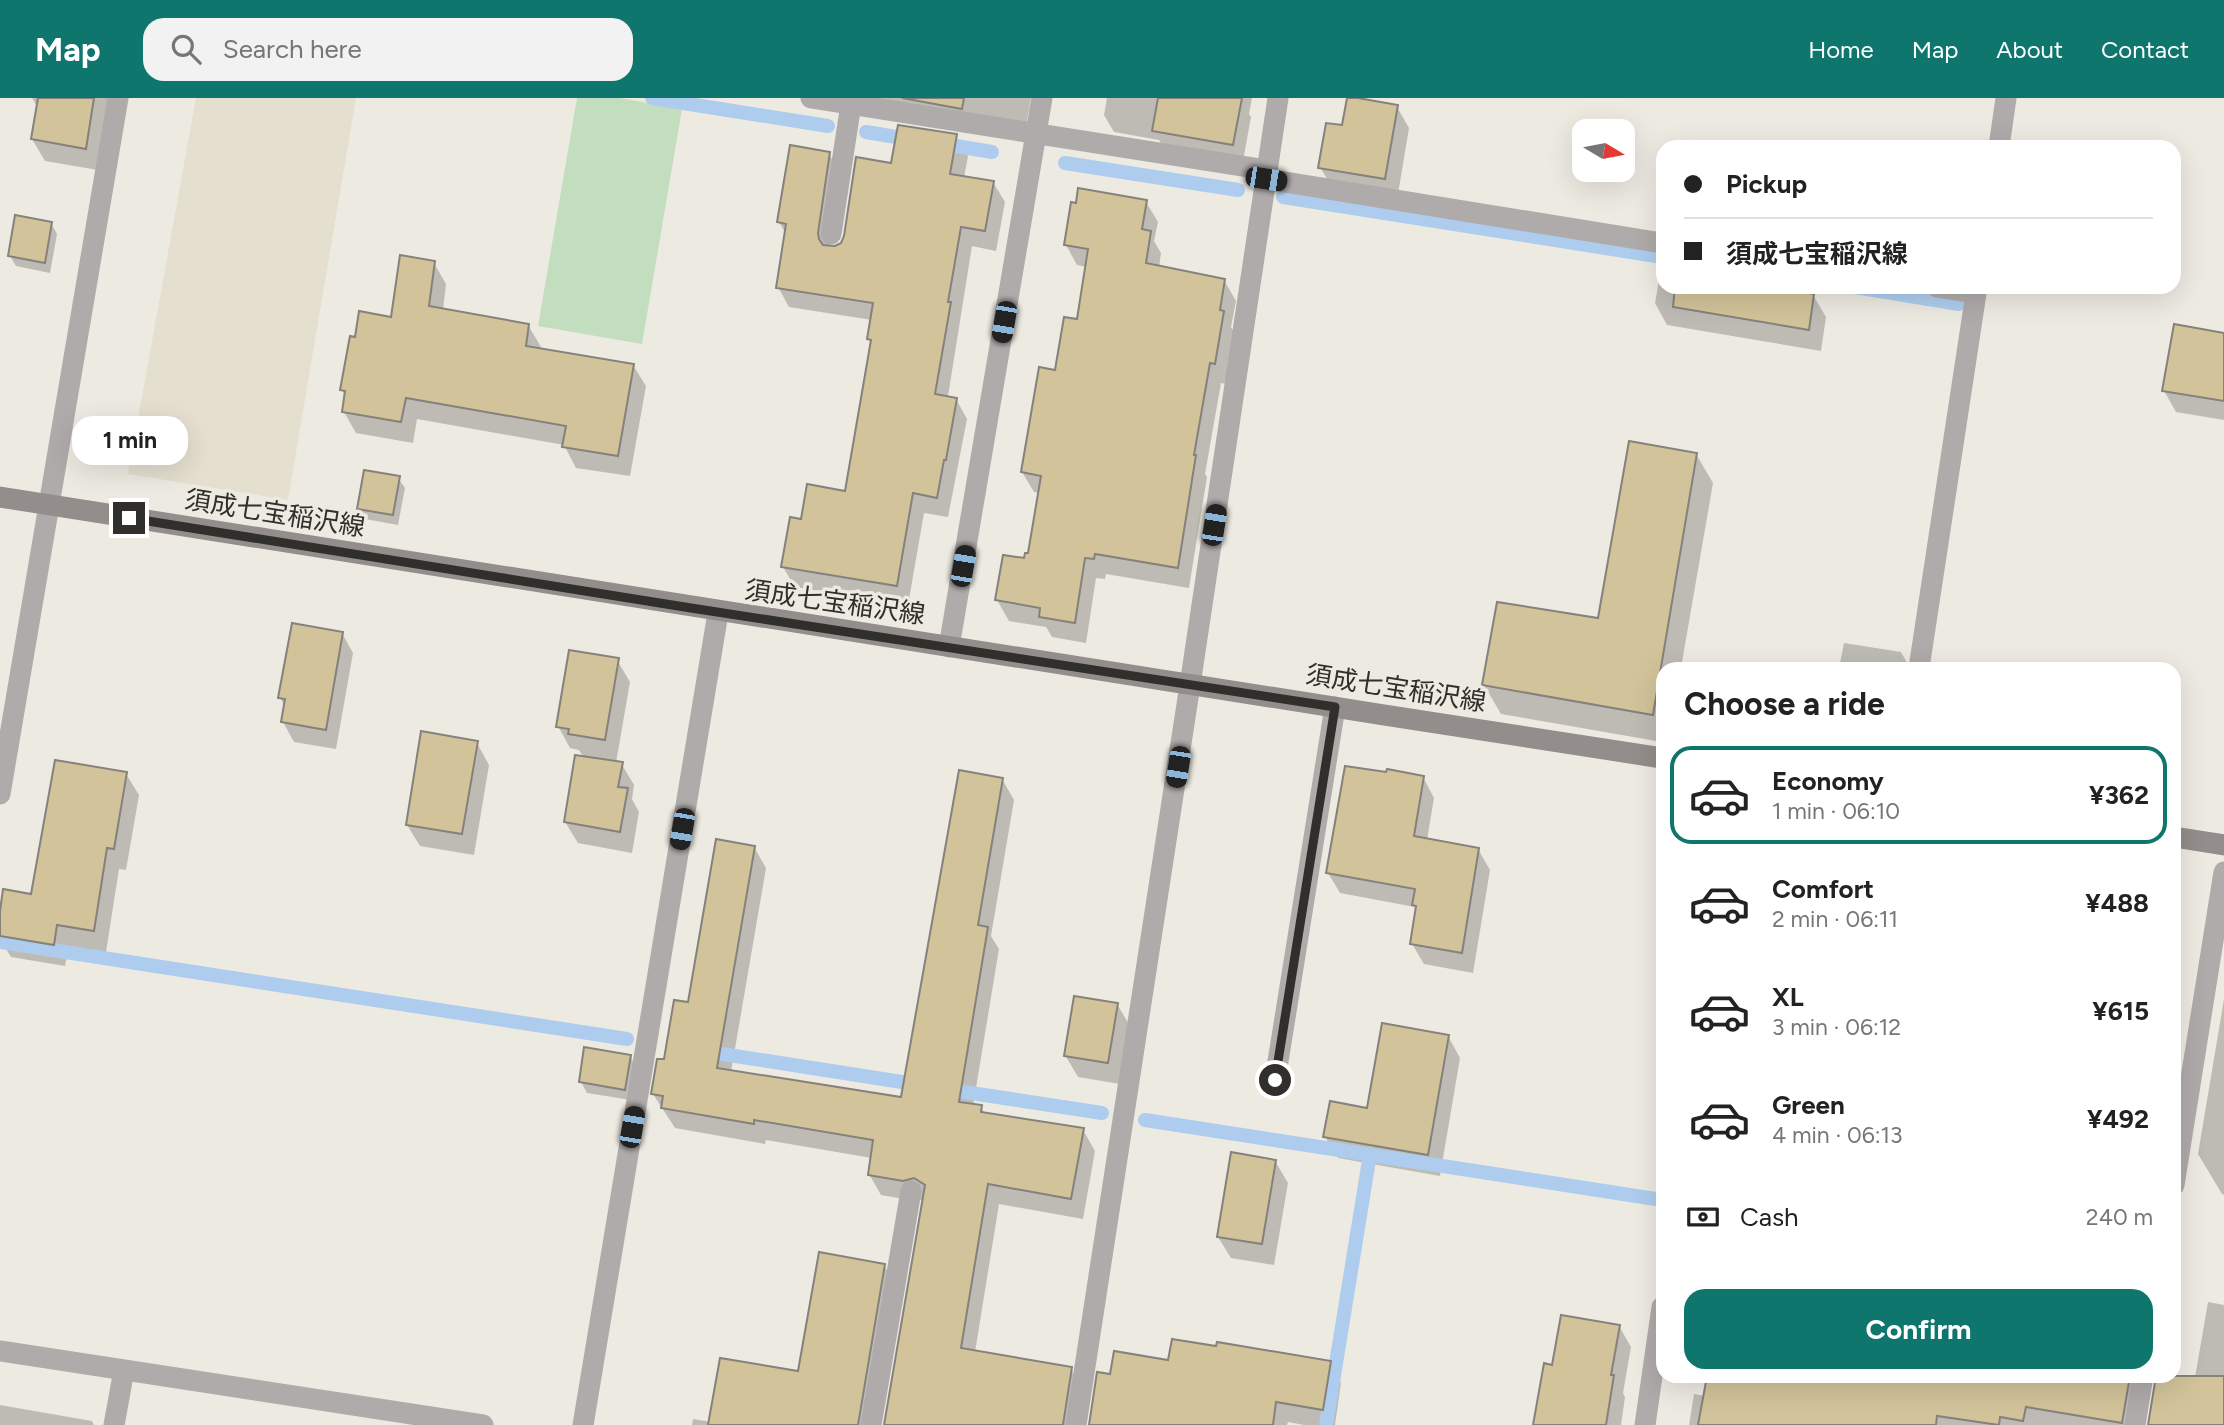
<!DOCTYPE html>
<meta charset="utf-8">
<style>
:root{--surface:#fff;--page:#f2f2f2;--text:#222;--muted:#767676;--line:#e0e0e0;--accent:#0f766e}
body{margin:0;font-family:Figtree,"Noto Sans JP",sans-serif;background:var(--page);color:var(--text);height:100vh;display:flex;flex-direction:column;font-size:26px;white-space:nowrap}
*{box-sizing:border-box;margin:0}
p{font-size:23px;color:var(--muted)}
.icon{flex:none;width:38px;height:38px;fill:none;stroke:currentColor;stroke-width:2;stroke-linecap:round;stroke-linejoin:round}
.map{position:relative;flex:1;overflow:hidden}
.details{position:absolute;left:1656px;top:564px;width:525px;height:721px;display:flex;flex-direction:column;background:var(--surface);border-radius:21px;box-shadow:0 7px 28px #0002}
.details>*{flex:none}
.banner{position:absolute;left:1656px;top:42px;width:525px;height:154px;border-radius:21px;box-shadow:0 7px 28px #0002;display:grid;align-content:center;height:154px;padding:0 28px;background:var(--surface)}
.needle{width:46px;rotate:100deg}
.controls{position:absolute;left:1572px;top:21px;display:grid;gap:14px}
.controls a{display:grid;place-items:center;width:63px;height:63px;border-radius:14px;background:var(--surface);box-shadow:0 7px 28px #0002;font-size:35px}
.end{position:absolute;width:32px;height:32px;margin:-16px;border:9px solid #302f2b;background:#fff;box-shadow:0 0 0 4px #fff}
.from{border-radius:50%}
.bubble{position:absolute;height:49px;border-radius:21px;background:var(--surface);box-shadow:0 7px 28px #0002;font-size:23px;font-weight:700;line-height:49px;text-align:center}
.car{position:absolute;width:21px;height:42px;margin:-21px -10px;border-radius:9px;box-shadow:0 0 5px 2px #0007;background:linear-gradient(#222 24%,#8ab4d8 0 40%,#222 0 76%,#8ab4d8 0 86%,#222 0)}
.banner b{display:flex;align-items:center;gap:24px;height:66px;font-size:26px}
.banner b+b{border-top:2px solid var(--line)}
.banner i{width:18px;height:18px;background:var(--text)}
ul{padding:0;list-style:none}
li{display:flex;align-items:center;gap:21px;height:98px;margin:0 14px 10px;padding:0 14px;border:4px solid transparent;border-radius:21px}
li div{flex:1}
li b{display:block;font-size:26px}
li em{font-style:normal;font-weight:700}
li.on{border-color:var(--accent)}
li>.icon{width:63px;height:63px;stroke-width:1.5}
h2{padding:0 28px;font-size:32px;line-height:84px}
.pay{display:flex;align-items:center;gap:18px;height:77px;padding:0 28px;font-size:26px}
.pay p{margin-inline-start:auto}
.action{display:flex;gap:14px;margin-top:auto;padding:14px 28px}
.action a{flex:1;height:80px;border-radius:21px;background:var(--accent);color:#fff;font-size:28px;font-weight:700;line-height:80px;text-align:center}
header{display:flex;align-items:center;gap:42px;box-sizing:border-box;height:98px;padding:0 35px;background:var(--accent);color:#fff}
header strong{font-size:33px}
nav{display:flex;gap:38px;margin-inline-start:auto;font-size:24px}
.search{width:490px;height:63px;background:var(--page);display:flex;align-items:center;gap:18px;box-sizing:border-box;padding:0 24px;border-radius:21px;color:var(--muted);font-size:26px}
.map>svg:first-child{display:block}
.built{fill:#e4dfcf}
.green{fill:#c2debf}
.shadow{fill:#0003}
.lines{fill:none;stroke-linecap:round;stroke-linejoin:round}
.stream{stroke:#aecdee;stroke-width:14}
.building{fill:#d2c39a;stroke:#85827b;stroke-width:2}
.service{stroke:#b0abab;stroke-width:21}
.minor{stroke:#b0abab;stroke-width:21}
.secondary{stroke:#938d8c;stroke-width:21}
.route{stroke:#302f2b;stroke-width:9}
.labels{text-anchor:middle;stroke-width:7;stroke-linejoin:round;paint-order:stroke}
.street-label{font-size:26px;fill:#302f2b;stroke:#edeae2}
</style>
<header>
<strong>Map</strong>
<div class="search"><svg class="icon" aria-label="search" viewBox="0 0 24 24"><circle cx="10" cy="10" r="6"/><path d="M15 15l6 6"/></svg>Search here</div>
<nav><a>Home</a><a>Map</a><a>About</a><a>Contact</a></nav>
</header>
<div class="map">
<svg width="2224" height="1327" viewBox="0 0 2224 1327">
<rect width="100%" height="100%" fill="#edeae2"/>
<path class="built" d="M196,0H356L288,402L128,376Z"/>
<path class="green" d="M577,0H620L682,11L642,246L538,228Z"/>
<path class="shadow" d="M32,0H110L98,72L45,63L32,41L38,10Z
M870,0H1031L1026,29Z
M1107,0H1252L1249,16L1251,19L1243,63L1164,50L1159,42L1114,34L1104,17Z
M1397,9L1409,30L1397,102L1333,91L1320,69L1343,29Z
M956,38L968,58L964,80L993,84L1005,104L996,153L972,148L948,298L956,301L967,321L948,419L924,415L908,507L795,489L783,469L803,423L846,395L872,247L869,241L872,222L789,209L778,189L786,136L779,124L829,56L841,76L829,151L837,150L892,67Z
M1146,104L1158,124L1154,143L1161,155L1159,170L1224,182L1236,203L1231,229L1235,235L1227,286L1221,285L1205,376L1207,379L1189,490L1106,476L1105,481L1096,480L1086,545L1052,539L1046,529L1009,523L997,502L1029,457L1040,395L1034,394L1022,374L1056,274L1078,223L1087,169L1077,167L1066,147Z
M51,125L57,136L50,175L16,168L10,158Z
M434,165L446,186L443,212L528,227L541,249L540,252L633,267L646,288L630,378L576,370L564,347L417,321L413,345L356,335L344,314L346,299L342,292L356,241L393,221Z
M1661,171H1662V189H1765L1813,197L1826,219L1821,253L1667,227L1655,205Z
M2224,237V322L2176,314L2164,293Z
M1696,356L1713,385L1681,570H1662V644L1501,616L1484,587L1600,522Z
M398,380L405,390L398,427L365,421L359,410Z
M342,535L353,555L336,651L294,644L283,624L285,609L280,599Z
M1844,545L1901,554L1910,570H1839Z
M617,562L630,584L616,665H621L634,687L632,701L639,714L632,755L578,745L565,724L584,660L579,652L570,650L558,628Z
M477,645L489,667L474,757L420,748L407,727Z
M126,676L139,697L126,772L119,771L106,854L69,848L65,868L11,859L0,841V824L32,798Z
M1423,679L1434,700L1427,742L1478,751L1490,772L1473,875L1424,866L1412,846L1417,812L1415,809L1340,795L1328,775Z
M1002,681L1014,702L991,838L999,851L973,1008L981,1009L985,1016L1083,1032L1095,1053L1083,1121L999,1106L975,1254L1071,1271L1082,1291L1077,1327H885L925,1101L916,1103L881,1097L869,1076L872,1060L766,1042L765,1046L675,1030L653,996L754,749L766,770L731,974L903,1001Z
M2224,901V1097L2222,1096L2198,1056Z
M1117,906L1130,928L1120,986L1078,979L1065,957Z
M1448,938L1460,960L1440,1078L1338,1060L1325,1039L1369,1012Z
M630,958L636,969L631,1002L587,995L581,984Z
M1275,1063L1288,1085L1274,1167L1231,1160L1218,1139Z
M884,1167L896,1188L872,1327H692L693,1321L711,1324L799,1275Z
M2208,1204L2224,1207V1327H2150L2194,1285Z
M1619,1228L1631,1249L1623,1295L1625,1299L1621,1327H1535L1553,1269Z
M1169,1264L1329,1265L1341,1285L1335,1327H1304L1288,1324L1287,1327H1090L1112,1278Z
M1708,1278H2132L2142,1295L2137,1327H1689L1694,1296L1705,1298Z
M0,1307L92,1323L94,1327H0Z"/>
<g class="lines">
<path class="stream" d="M652,0L828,28
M866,34L914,42
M938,45L992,54
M1065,65L1238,92
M1283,99L1662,159
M1855,189L1959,206
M0,844L627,941
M703,953L921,987
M945,991L1102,1015
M1145,1022L1662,1102
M1326,1327L1370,1056"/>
</g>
<path class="building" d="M38,0H94L86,51L31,41Z
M902,0H964L962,11Z
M1158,0H1242L1233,47L1152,33Z
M1347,0H1358L1398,7L1385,81L1318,70L1326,25L1342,27Z
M898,27L957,36L950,76L994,83L985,133L961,129L948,204H951L935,296L957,300L946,362H944L937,400L913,395L897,488L781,469L790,419L801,421L807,386L845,393L871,242L867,241L873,205L776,190L786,126L777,124L790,47L830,54L818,135L819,141L823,147L835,148L841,145L844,138L856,59L891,65Z
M1078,90L1147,102L1142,131L1151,133L1146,165L1225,181L1220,212L1224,213L1215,266L1210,265L1194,357H1196L1178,470L1095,456L1094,461L1085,460L1075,525L1039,519L1040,510L995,502L1003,457L1024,460L1025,455H1028L1041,378L1021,374L1039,269L1055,272L1064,219L1077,221L1088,151L1064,147L1071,104L1076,105Z
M15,117L52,124L45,165L8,158Z
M400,157L435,163L429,208L529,226L526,248L634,266L618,358L562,349L566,328L406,300L401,324L342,314L345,293L340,292L350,238L355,239L359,213L391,219Z
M1675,189H1775L1814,196L1809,232L1673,209Z
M2174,226L2224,235V303L2162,293Z
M1629,343L1697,355L1653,617L1482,587L1497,504L1598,520Z
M364,372L400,378L393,417L357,411Z
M292,525L343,534L326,632L281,624L285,601L278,600Z
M569,552L619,560L605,642L568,636L569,631L556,629Z
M421,633L478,643L462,736L406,727Z
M575,657L623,664L618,689L628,690L620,734L564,724Z
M55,662L127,674L114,751L107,750L94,833L57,827L54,847L0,838V813L3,791L31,796Z
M1345,668L1386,674L1387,671L1424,678L1414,738L1479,750L1462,855L1410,846L1416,808L1412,807L1415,791L1326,775Z
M959,672L1003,680L978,827L988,829L959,1004L982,1007L981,1014L1084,1030L1071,1101L988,1086L961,1250L1072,1269L1063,1327H884L925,1087L914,1080L903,1083L868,1077L873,1042L754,1022V1026L661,1010L663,998L651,996L657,961H664L674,902L688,904L716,741L755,748L717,970L901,999Z
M1074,898L1118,905L1108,965L1064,958Z
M1382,925L1449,937L1428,1057L1323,1039L1330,1003L1367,1010Z
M584,949L631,957L625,992L579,984Z
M1231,1054L1276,1062L1262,1146L1217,1139Z
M819,1154L885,1166L858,1327H708L720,1260L798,1273Z
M1561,1217L1620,1227L1611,1277H1614L1606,1327H1533L1544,1265L1552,1267Z
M1172,1241L1216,1248L1217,1244L1331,1263L1323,1312L1276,1304L1273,1327H1089L1097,1274L1110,1276L1114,1253L1168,1262Z
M1707,1278H2130L2122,1325L2026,1309L2023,1323L2000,1319L1999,1327L1937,1318L1936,1327H1698Z
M2156,1278H2224V1327H2148Z"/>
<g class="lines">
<path class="service" d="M831,136L851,6
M1275,982L1335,609
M871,1327L911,1093"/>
<path class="minor" d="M811,0L1267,72
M1999,49L2006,0
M1266,81L1662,145
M1937,189L1976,195
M949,549L1042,0
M1919,570L1977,189
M0,696L118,0
M2174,1087L2224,774
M0,1253L483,1327
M114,1327L124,1272
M583,1327L718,515
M1076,1327L1190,587L1278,0
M1645,1327L1662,1209
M2135,1327L2143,1278"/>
<path class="secondary" d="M0,399C554,489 1108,574 1662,660
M2174,739L2224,747"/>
</g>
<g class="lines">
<path class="route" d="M129,420L691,510L1335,609L1275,982"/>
</g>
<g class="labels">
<g class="street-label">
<text transform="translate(275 415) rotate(9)" y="9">須成七宝稲沢線</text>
<text transform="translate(835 504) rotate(8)" y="9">須成七宝稲沢線</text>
<text transform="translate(1396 590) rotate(9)" y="9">須成七宝稲沢線</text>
</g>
</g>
</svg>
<div class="controls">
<a><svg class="needle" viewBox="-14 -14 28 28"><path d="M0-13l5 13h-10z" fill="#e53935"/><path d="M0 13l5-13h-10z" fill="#767676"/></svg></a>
</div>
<i class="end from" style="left:1275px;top:982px"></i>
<i class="end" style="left:129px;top:420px"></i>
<div class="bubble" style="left:72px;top:318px;width:116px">1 min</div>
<i class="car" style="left:1266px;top:81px;rotate:99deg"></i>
<i class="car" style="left:1004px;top:224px;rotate:190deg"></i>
<i class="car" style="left:1214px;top:427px;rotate:9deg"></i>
<i class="car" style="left:963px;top:468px;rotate:10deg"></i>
<i class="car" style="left:1178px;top:669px;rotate:189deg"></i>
<i class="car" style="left:682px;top:731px;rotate:190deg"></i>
<i class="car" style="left:632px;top:1029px;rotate:10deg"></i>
<div class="banner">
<b><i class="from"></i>Pickup</b>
<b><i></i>須成七宝稲沢線</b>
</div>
<section class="details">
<h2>Choose a ride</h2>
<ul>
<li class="on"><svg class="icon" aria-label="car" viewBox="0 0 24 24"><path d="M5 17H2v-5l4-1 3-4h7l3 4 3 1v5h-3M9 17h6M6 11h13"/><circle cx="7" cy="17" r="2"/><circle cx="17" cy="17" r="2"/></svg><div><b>Economy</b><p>1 min · 06:10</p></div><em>¥362</em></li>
<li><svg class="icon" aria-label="car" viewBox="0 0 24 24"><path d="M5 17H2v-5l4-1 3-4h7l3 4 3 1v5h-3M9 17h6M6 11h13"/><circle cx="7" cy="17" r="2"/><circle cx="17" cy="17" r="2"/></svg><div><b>Comfort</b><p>2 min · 06:11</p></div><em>¥488</em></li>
<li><svg class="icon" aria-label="car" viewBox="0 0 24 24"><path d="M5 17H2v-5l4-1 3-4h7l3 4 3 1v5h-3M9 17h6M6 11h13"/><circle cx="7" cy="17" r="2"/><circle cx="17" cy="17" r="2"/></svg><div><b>XL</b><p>3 min · 06:12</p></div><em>¥615</em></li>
<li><svg class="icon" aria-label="car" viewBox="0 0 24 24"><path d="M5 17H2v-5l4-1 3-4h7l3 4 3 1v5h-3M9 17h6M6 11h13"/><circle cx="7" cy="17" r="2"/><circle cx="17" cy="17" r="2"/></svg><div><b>Green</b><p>4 min · 06:13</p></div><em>¥492</em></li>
</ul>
<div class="pay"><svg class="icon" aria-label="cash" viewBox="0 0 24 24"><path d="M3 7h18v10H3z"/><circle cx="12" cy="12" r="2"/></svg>Cash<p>240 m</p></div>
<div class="action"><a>Confirm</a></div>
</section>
</div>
